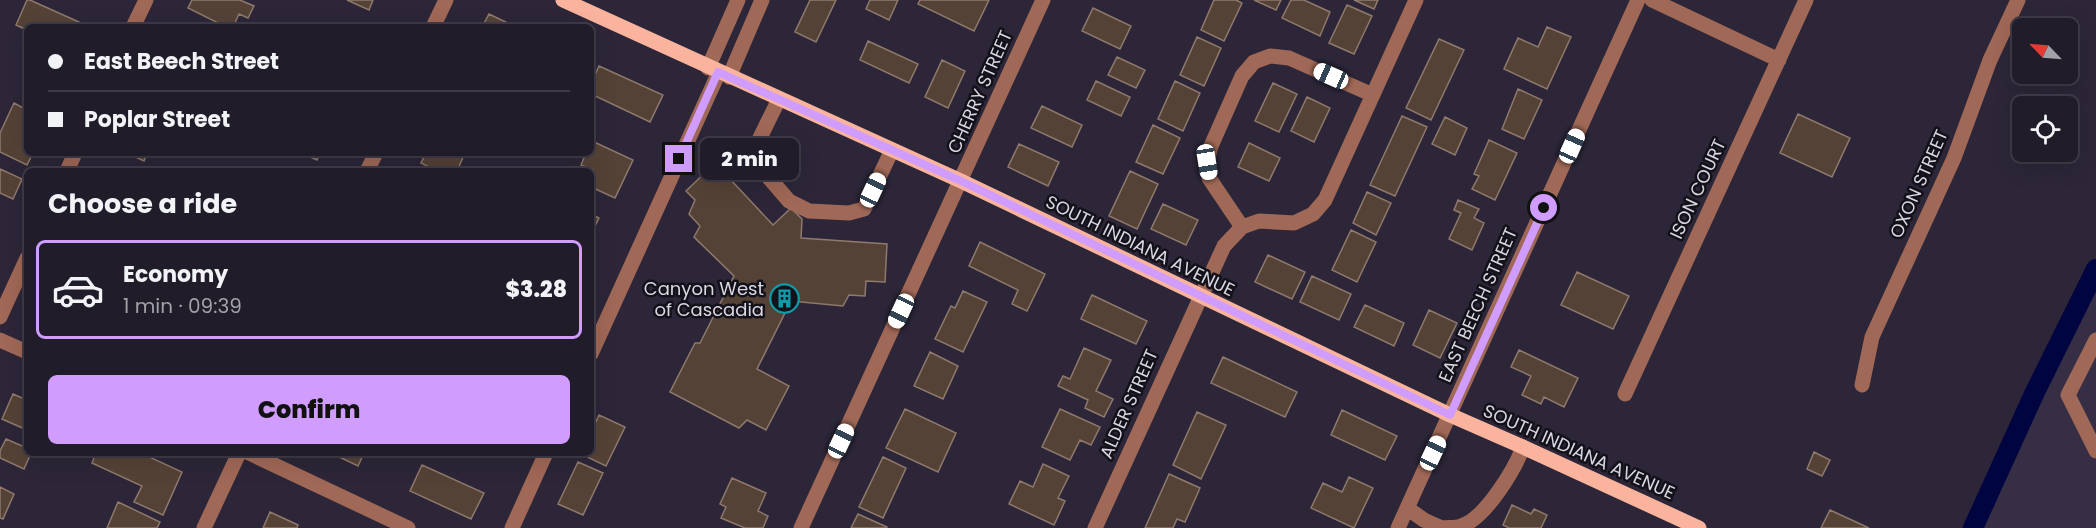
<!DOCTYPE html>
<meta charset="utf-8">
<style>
:root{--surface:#211c2a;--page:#292532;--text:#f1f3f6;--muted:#a2a1a8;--line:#3e3a47;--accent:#d09dff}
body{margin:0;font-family:Poppins,sans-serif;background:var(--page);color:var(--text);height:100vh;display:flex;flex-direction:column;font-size:22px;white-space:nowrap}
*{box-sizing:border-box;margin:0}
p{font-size:20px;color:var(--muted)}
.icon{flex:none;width:33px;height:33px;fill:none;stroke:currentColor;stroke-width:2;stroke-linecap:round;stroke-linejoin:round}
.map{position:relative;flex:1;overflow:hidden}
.drawer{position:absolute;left:24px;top:168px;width:570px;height:288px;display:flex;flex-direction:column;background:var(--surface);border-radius:9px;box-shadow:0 6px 24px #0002,0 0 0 2px var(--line)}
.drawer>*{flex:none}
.guide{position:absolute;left:24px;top:24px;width:570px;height:132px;border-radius:9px;box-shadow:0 6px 24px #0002,0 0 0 2px var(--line);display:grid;align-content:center;height:132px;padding:0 24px;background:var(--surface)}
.needle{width:39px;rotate:295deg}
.buttons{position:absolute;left:2012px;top:18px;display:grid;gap:12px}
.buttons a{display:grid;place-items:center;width:66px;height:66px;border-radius:9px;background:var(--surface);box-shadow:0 6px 24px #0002,0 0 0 2px var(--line);font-size:30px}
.end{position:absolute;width:27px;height:27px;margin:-14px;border:8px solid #d09dff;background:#111;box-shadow:0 0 0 3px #111}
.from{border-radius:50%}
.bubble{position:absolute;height:42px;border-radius:9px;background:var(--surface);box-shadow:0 6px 24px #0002,0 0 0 2px var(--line);font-size:20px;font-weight:800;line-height:42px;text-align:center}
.car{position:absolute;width:18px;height:36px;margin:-18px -9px;border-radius:8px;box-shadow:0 0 4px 2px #0007;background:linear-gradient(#fff 24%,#345 0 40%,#fff 0 76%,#345 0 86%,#fff 0)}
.guide b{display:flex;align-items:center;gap:21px;height:57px;font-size:22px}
.guide b+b{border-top:2px solid var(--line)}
.guide i{width:15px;height:15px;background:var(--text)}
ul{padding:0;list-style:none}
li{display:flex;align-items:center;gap:18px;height:99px;margin:0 12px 9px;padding:0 12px;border:3px solid transparent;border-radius:9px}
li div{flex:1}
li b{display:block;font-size:22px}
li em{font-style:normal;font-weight:800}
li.active{border-color:var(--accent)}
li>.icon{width:54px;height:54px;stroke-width:1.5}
h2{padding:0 24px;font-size:27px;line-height:72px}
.button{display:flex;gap:12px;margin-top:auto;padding:12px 24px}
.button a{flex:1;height:69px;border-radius:9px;background:var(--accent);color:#111;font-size:24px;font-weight:800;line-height:69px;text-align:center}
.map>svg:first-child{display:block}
.built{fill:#352e45}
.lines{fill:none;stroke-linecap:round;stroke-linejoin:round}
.canal{stroke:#000541;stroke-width:20}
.building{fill:#554237;stroke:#8e796c;stroke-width:1.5}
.minor{stroke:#a06856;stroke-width:15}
.major{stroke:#fab49e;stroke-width:15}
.route{stroke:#d09dff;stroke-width:8}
.labels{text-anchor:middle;stroke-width:5;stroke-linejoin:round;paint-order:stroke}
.street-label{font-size:18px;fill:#dad6e2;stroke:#131119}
.poi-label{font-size:18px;fill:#dad6e2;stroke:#131119;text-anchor:end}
</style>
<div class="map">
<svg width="2096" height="528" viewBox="0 0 2096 528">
<rect width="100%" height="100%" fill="#2c2638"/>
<path class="built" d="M2096,269V528H1973L2035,392Z"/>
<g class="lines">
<path class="canal" d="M1973,528L2035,392L2096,269"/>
</g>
<path class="building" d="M27,0H30L90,27H27V30L16,25Z
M192,0H240L254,6L248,18L239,14L233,27H226L188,8Z
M347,0H373L369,10Z
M810,0H836L816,42L795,32Z
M870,0H898L889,20L866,9Z
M920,0H989L974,31L918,4Z
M1214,0H1236L1242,3L1224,41L1201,30Z
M1254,0H1281L1276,10Z
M1291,0H1304L1330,12L1320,36L1282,18Z
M1354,0H1378L1374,9Z
M1347,5L1372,16L1354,54L1329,43Z
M1093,8L1131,26L1120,49L1082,31Z
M489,14L516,27H482Z
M1547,27L1571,37L1547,89L1504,69L1518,38L1538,47Z
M1197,37L1221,48L1204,86L1180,75Z
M1439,39L1464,50L1431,120L1406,108Z
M868,41L918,64L909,83L860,60Z
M1117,57L1145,70L1136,88L1108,75Z
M942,60L965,71L948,108L925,97Z
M599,66L663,95L650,122L591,94V84Z
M1096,81L1130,97L1121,116L1087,100Z
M1175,81L1200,93L1183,131L1158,119Z
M1273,83L1297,94L1279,132L1255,121Z
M1518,89L1542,100L1524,139L1502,129Z
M1307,97L1330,108L1314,142L1291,131Z
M14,103L27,110V153H33L27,165L0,152V133Z
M1042,106L1082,125L1072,147L1031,128Z
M1798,114L1850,138L1832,177L1780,153Z
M1402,116L1427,127L1395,196L1370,185Z
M1445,117L1467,128L1455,155L1432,144Z
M1153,125L1180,138L1163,174L1136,162Z
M1489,140L1517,153L1495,200L1472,189L1479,176L1474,174Z
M592,141L633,160L615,198L591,187L593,170L581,165L586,153H591Z
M1249,143L1280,158L1269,181L1238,167Z
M1019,144L1059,162L1048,186L1008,167Z
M127,153H147L144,161Z
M301,153H320L317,160Z
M426,153H460L464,155L457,171H427L429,167L421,163Z
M715,163L773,225L791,208L802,219L801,238L887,244L885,282L866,281L865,296L849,295L843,306L791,301L757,369L789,386L766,430L747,420L739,428L670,392L695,343H700L734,276L694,237L700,226L689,214L695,200L686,191Z
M0,169L22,179L13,199L0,193Z
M1130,171L1158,184L1137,229L1109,216Z
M1367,192L1391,203L1376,235L1353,223Z
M1458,200L1479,209L1474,218L1484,223L1472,250L1449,239L1461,213L1454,210Z
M1163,204L1198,220L1186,245L1151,229Z
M591,214L599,218L591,234Z
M1351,230L1376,242L1357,282L1332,270Z
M980,242L1045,274L1027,311L1012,304L1018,290L969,266Z
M1268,255L1305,272L1292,299L1255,282Z
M1577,272L1629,296L1613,329L1561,305Z
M1312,276L1351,294L1339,320L1300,302Z
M963,291L987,302L963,352L935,339L951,306L955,308Z
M1092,295L1147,321L1136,344L1081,319Z
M1365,305L1404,323L1394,346L1354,327Z
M1429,310L1457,323L1440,358L1413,345Z
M1084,348L1111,360L1096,391L1113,399L1104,417L1085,408L1088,400L1058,386L1063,376L1070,379Z
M1519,350L1578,378L1564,407L1544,397L1541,404L1522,395L1531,376L1511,367Z
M930,352L958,366L943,399L914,386Z
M1223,357L1297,392L1285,417L1211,383Z
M13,394L27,400V430L2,419Z
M905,409L956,433L938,472L886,448Z
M1060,409L1100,427L1091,445L1080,440L1070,460L1042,447Z
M1342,410L1397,436L1385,460L1331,435Z
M1197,412L1226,425L1201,479L1173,465Z
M599,415L625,427L606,466L581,454L591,453V433Z
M6,439L27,448V453H31L24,469L0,458V451Z
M1814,452L1830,460L1822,476L1807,469Z
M96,453H141L182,472L163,515L134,502L142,486L92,463Z
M331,453H364L358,466Z
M883,457L906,468L883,518L859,507Z
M578,462L603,473L583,515L558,504Z
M1043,464L1069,476L1058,498L1065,501L1054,525L1009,504L1020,481L1033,487Z
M422,465L484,493L471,519L410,491Z
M1169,474L1200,488L1185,522L1177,519L1173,528H1145Z
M1349,477L1373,488L1354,528L1311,508L1323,483L1342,492Z
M732,478L766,493L758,511L768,516L763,528H745L721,518L726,507L720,504Z
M0,487L14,494L3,519L0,518Z
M118,502L160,522L157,528H107Z
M1512,505L1531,514L1534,509L1547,515L1541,528H1509L1503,525Z
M1830,510L1869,528H1821Z
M270,512L298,525L297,528H263Z
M858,514L887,527L886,528H851Z"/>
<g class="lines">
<path class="minor" d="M1652,0L1779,60
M133,27L146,0
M433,27L446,0
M708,68L738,0
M729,77L762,0
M779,99L756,146L758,165L789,201L809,211L849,213L864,209L892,150
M67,171L75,153
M367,171L376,153
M1242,227L1209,178L1207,162L1211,146L1242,76L1254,62L1270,56L1289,58L1373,95
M0,317L27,258
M0,340L27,352
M2096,340L2068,395L2096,451
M591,354L719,72
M1862,385L1872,337L1954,158L1990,60L2018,0
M1625,394L1806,0
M249,453L408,528
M1407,508L1424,520L1442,528
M204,528L239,453
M512,528L546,453
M801,528L1043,0
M1095,528L1224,246L1242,227L1259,221L1294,223L1313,214L1325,200L1416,0
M1398,528L1638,0
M1442,528C1448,527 1455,528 1461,526C1485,519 1515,469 1523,447"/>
<path class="major" d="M563,0L961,181L1450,415L1523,447L1699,528"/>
</g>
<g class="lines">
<path class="route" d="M679,159L718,72L961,181L1450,415L1544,208"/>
</g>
<defs>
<symbol id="building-ring" viewBox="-11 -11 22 22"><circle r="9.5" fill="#131119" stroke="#0f9aa8" stroke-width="1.5"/><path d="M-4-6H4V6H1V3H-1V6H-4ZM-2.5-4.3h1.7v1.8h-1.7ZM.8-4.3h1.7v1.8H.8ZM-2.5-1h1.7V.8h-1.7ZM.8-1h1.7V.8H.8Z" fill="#0f9aa8"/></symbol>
</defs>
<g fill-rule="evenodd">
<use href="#building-ring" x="768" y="282" width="33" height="33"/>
</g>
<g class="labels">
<g class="street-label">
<text transform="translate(980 92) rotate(-66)" y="6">CHERRY STREET</text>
<text transform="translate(1919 184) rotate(-66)" y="6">OXON STREET</text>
<text transform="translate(1698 189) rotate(-65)" y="6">ISON COURT</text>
<text transform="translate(1140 246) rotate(26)" y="6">SOUTH INDIANA AVENUE</text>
<text transform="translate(1478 305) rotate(-66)" y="6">EAST BEECH STREET</text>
<text transform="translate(1129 404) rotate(-66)" y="6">ALDER STREET</text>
<text transform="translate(1579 452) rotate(24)" y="6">SOUTH INDIANA AVENUE</text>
</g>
<g class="poi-label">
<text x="764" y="295">Canyon West<tspan x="764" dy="21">of Cascadia</tspan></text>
</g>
</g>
</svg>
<div class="buttons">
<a><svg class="needle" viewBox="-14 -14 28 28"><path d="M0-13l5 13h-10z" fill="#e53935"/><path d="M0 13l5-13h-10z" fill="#a2a1a8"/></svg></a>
<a><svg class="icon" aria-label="locate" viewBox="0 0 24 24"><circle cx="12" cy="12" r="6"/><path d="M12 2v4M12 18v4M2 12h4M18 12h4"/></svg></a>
</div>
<i class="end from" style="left:1544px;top:208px"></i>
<i class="end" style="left:679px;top:159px"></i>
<div class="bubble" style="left:700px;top:138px;width:99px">2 min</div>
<i class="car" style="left:1331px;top:76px;rotate:294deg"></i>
<i class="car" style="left:1572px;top:146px;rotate:24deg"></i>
<i class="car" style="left:1207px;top:162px;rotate:171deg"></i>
<i class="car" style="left:873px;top:190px;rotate:25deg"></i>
<i class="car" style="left:901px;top:311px;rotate:205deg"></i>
<i class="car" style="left:841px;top:441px;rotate:25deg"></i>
<i class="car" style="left:1433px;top:453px;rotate:25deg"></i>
<div class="guide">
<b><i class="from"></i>East Beech Street</b>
<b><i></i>Poplar Street</b>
</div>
<section class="drawer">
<h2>Choose a ride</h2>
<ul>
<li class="active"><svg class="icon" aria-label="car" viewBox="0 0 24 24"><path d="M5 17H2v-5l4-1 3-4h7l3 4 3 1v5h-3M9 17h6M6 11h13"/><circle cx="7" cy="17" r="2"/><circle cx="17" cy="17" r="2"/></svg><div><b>Economy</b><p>1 min · 09:39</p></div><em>$3.28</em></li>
</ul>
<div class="button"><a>Confirm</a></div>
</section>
</div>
